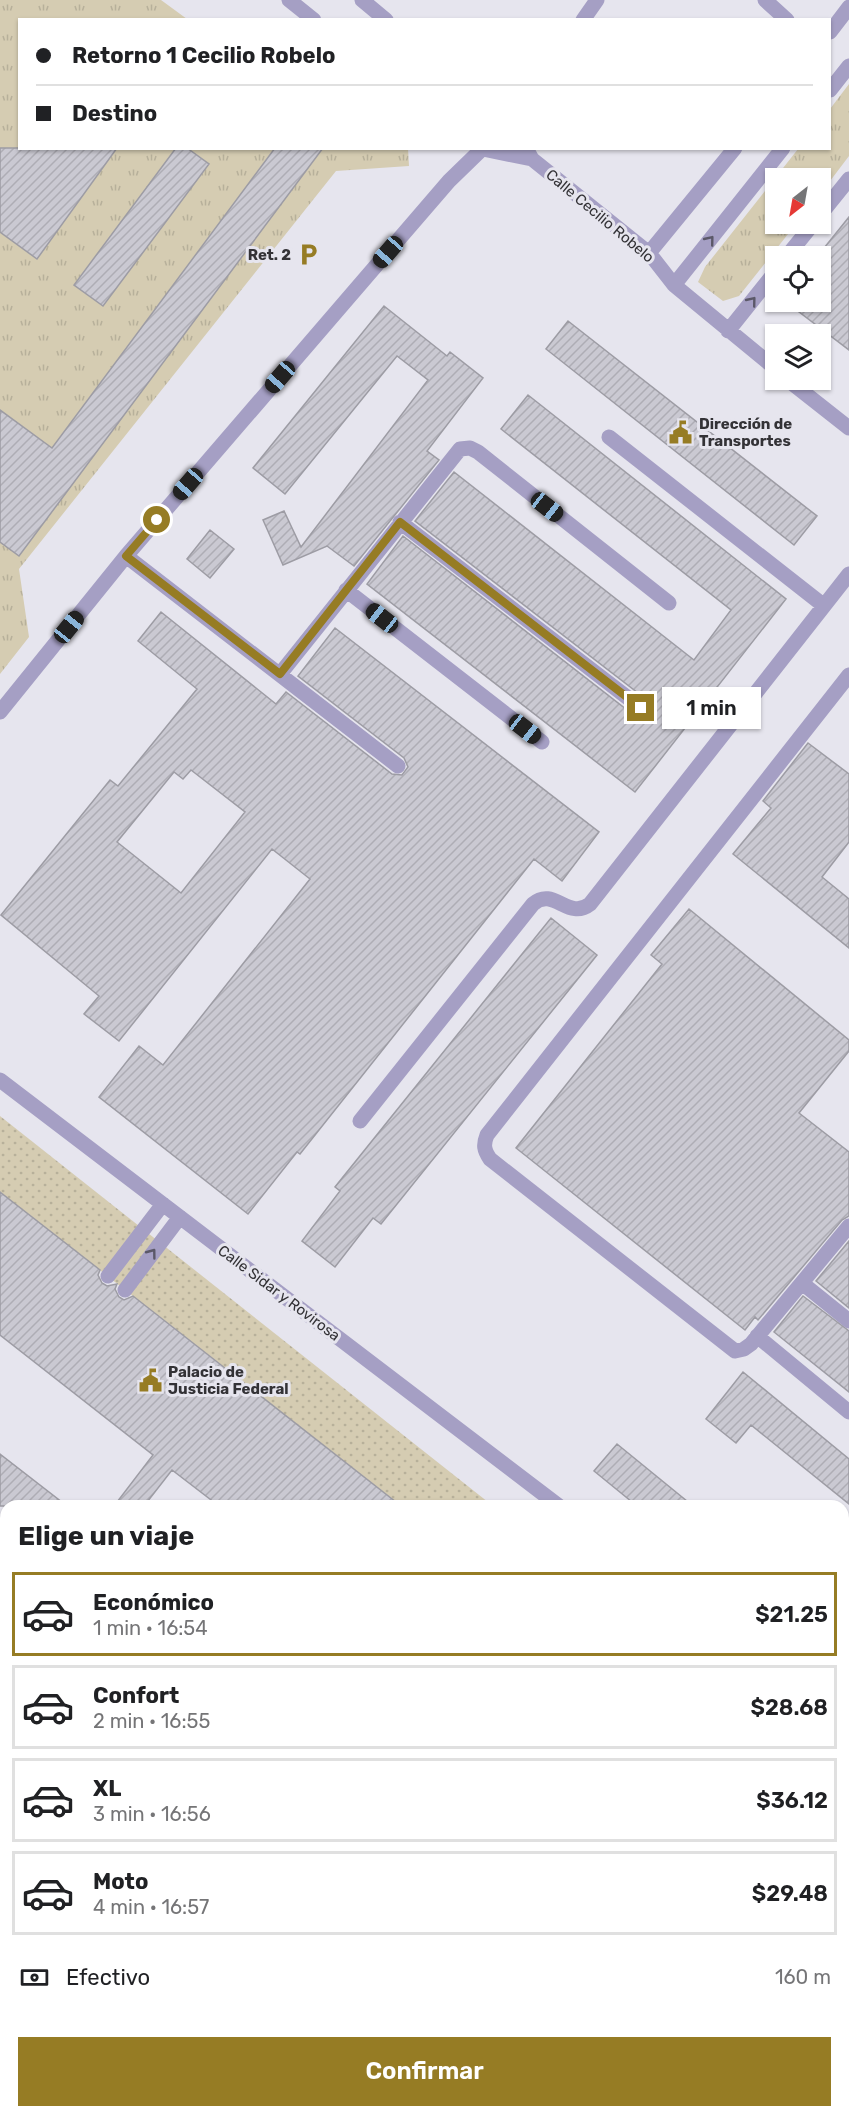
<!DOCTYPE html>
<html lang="es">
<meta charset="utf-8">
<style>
:root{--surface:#fff;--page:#f2f2f2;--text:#202124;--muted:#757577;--line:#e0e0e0;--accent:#967c24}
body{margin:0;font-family:Rubik,sans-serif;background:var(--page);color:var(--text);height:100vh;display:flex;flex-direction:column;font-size:22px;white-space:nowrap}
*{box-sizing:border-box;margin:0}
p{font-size:20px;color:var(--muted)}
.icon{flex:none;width:33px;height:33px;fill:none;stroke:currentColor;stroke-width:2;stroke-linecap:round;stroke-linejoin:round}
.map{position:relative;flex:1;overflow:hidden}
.sheet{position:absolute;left:0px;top:1500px;width:849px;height:618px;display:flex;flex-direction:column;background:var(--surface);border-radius:18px 18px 0 0;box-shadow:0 2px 4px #0004}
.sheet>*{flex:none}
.guide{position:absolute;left:18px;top:18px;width:813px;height:132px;border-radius:0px;box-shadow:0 2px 4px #0004;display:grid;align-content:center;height:132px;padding:0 18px;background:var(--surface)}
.needle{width:39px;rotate:211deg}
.tools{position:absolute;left:765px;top:168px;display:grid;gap:12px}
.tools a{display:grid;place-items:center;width:66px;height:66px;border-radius:0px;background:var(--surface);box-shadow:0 2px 4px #0004;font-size:30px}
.end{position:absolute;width:27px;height:27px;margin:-14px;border:8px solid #967c24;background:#fff;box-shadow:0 0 0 3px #fff}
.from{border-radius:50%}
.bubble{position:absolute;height:42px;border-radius:0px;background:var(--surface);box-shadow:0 2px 4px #0004;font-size:20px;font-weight:600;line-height:42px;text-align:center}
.car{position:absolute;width:18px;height:36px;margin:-18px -9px;border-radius:8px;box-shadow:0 0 4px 2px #0007;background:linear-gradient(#222 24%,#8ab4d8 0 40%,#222 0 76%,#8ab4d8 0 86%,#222 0)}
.guide b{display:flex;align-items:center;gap:21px;height:57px;font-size:22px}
.guide b+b{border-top:2px solid var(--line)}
.guide i{width:15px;height:15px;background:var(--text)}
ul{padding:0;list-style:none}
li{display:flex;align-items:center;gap:18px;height:84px;margin:0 12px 9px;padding:0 6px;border:3px solid var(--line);border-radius:0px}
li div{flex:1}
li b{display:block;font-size:22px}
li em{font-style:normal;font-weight:600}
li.active{border-color:var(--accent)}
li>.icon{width:54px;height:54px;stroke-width:1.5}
h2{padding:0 18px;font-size:27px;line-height:72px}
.pay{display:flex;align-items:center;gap:15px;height:66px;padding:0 18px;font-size:22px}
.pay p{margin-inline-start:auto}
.action{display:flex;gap:12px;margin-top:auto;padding:12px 18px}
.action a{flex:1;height:69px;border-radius:0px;background:var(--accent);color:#fff;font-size:24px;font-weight:600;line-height:69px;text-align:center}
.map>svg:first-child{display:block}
.grass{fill:url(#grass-tufts)}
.garden{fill:url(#garden-dots)}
.building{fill:url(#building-hatch);stroke:#9d9ca4;stroke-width:1.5;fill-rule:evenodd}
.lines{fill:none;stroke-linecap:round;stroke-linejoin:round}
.minor{stroke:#a59fc4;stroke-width:15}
.oneway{stroke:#5b5868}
.route{stroke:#967c24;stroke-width:8}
.labels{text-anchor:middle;stroke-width:6;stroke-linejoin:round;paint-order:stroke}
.street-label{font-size:15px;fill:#333236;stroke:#e6e5ee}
.poi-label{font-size:15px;font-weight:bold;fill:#333236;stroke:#e6e5ee;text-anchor:start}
</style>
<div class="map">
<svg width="849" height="2118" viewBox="0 0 849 2118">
<defs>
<pattern id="grass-tufts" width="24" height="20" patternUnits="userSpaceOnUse" patternTransform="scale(1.5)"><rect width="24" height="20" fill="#d5ccb2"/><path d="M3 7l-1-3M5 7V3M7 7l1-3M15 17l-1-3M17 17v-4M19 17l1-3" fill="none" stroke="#b7b09a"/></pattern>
<pattern id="garden-dots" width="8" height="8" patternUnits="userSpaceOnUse" patternTransform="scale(1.5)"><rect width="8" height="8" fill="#d5ccb2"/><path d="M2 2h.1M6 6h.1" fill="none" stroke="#b7b09a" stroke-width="1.8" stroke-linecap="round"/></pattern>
<pattern id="building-hatch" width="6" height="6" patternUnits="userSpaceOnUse" patternTransform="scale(1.5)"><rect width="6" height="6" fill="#cac9d2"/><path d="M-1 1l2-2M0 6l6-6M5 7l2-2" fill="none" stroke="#aeadb5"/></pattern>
</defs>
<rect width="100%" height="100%" fill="#e6e5ee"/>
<path class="grass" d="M0,0H161L187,19L20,20V148H408L409,166L336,171L19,569L29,637L0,674Z
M849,84V156L821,193L820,178H776V224H796L739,296L723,301L698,282L705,267L798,149L830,148V109Z"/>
<path class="garden" d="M0,1116L493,1506H401L0,1192Z"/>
<path class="building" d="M0,148H117L37,259L0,232Z
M176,148H187L209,164L103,306L74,285Z
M275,148H323L19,556L0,542V410L52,448Z
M849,217V350L786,302H820V253Z
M384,306L447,356L450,352L483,378L427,451L439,460L354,566L327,546L283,565L263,520L284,511L301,547L428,380L397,356L285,494L253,468Z
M568,321L817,516L794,545L546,349Z
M528,395L786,599L635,792L367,584L403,536L635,716L640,718L648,714L651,709L647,700L415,521L454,472L694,660L731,610L501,429Z
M210,530L234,549L210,578L187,559Z
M161,612L276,704L286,692L392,774L402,775L408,767L404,758L298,676L335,628L599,832L562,881L534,859L300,1154L297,1152L248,1214L99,1097L139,1046L163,1065L310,879L272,849L119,1041L84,1014L99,996L1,915L110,780L118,786L197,689L138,641ZM191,770L245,812L181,893L117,842L174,772L183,779Z
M808,743L849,774V842L822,877L849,899V948L733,854L771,808L763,801Z
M689,909L849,1040V1051L799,1113L849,1152V1216L842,1220L758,1320L755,1317L745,1330L516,1148L662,964L651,955Z
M551,918L597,955L381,1224L373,1218L335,1267L302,1241L340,1191L335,1187Z
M0,1192L100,1270L98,1275L102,1283L107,1286L117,1284L115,1289L119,1297L124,1300L133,1296L401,1506H219L172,1470L144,1506H114L153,1455L0,1335Z
M849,1241V1308L816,1281Z
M803,1296L849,1331V1392L774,1332Z
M743,1372L849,1459V1504L751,1425L736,1443L706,1419Z
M617,1444L693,1506H637L594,1471Z
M0,1454L67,1506H0Z"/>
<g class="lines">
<path class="minor" d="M289,0L314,20
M362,0L386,20
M765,0L787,20
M583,20L597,0
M830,32L849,7
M830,90L849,66
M478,148L532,159
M526,148L532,159L649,253L674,285L776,369
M820,215L849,179
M649,253L735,148
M787,256L813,224
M674,285L783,148
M728,331L776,271
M788,380L849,428
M609,437L823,605
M400,522L641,708
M126,556L398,766
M346,590L542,742
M280,674L460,449L470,448L478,452L669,603
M849,675L487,1135C483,1145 484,1150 490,1159L735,1351L744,1349L751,1344L849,1226
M0,712L126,556L449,181L483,148
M0,1080L559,1506
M360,1121L533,904C554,886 568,921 590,904L849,574
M108,1276L163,1204
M802,1283L849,1321
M125,1290L180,1217
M757,1336L849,1412
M0,1685L6,1689
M843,1727L849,1732
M843,1773L849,1766
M843,1855L849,1860
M843,1987L849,1991
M843,2072L849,2076
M137,2112V2118
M802,2112L810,2118
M337,2118L342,2112
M416,2118L421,2112
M583,2118L587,2112"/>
</g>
<defs><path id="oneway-chevron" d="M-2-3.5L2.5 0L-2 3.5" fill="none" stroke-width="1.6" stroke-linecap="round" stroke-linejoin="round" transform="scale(1.5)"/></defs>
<g class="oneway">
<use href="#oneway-chevron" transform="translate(710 240) rotate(-51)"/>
<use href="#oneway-chevron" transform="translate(752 301) rotate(-51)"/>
<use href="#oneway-chevron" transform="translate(152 1253) rotate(-53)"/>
</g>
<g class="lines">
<path class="route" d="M157,520L126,556L280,674L400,522L641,708"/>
</g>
<defs>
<symbol id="parking-bare" viewBox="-9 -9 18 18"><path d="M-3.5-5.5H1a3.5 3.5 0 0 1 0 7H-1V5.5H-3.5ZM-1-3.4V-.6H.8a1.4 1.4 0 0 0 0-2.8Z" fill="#967c24" stroke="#e6e5ee" stroke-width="2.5" paint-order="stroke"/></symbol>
<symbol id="civic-bare" viewBox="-9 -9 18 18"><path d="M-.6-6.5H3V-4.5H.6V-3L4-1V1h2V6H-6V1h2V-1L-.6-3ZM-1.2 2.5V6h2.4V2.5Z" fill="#967c24" stroke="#e6e5ee" stroke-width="2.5" paint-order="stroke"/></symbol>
</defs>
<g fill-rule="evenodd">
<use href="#parking-bare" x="292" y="238" width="33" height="33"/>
<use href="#civic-bare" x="664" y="416" width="33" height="33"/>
<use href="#civic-bare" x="134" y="1364" width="33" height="33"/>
</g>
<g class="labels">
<g class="street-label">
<text transform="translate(600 216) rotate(40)" y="5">Calle Cecilio Robelo</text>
<text transform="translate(279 1293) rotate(37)" y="5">Calle Sidar y Rovirosa</text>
</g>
<g class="poi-label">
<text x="291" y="260" text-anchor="end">Ret. 2</text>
<text x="699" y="429">Dirección de<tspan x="699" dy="17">Transportes</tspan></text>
<text x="168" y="1377">Palacio de<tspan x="168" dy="17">Justicia Federal</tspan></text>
</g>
</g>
</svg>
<div class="tools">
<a><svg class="needle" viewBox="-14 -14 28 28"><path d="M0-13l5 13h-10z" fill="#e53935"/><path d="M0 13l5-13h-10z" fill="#757577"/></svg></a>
<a><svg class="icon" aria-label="locate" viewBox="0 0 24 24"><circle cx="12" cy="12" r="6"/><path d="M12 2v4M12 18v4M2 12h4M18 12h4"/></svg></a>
<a><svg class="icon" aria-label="layers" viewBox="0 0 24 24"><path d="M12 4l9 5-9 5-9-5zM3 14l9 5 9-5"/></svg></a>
</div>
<i class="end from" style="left:157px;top:520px"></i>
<i class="end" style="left:641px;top:708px"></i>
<div class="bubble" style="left:662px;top:687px;width:99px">1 min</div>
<i class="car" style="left:388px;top:252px;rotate:221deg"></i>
<i class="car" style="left:280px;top:377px;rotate:221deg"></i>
<i class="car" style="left:188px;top:484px;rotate:221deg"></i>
<i class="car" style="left:547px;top:507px;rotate:128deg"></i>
<i class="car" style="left:382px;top:618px;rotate:308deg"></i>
<i class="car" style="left:69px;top:627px;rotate:39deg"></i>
<i class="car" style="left:525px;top:729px;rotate:128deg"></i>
<div class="guide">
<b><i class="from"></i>Retorno 1 Cecilio Robelo</b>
<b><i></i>Destino</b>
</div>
<section class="sheet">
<h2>Elige un viaje</h2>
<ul>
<li class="active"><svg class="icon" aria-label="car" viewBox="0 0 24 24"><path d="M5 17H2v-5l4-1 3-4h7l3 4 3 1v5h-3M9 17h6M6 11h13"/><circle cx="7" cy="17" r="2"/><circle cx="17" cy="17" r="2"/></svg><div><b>Económico</b><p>1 min · 16:54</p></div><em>$21.25</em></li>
<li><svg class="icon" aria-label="car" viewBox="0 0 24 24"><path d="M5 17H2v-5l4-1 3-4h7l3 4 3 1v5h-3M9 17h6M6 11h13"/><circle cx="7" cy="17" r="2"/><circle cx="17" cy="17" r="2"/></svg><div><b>Confort</b><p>2 min · 16:55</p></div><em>$28.68</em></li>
<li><svg class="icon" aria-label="car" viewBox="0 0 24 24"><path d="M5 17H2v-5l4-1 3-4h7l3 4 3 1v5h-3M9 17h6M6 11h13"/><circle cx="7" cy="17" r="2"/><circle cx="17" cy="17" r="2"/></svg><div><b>XL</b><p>3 min · 16:56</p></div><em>$36.12</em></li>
<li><svg class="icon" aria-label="car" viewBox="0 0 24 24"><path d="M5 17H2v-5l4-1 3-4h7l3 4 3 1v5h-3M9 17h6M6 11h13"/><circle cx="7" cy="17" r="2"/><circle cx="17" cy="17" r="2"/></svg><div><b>Moto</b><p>4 min · 16:57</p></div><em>$29.48</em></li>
</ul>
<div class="pay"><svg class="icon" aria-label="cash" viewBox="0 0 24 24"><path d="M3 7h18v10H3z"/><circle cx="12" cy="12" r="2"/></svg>Efectivo<p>160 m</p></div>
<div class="action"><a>Confirmar</a></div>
</section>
</div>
